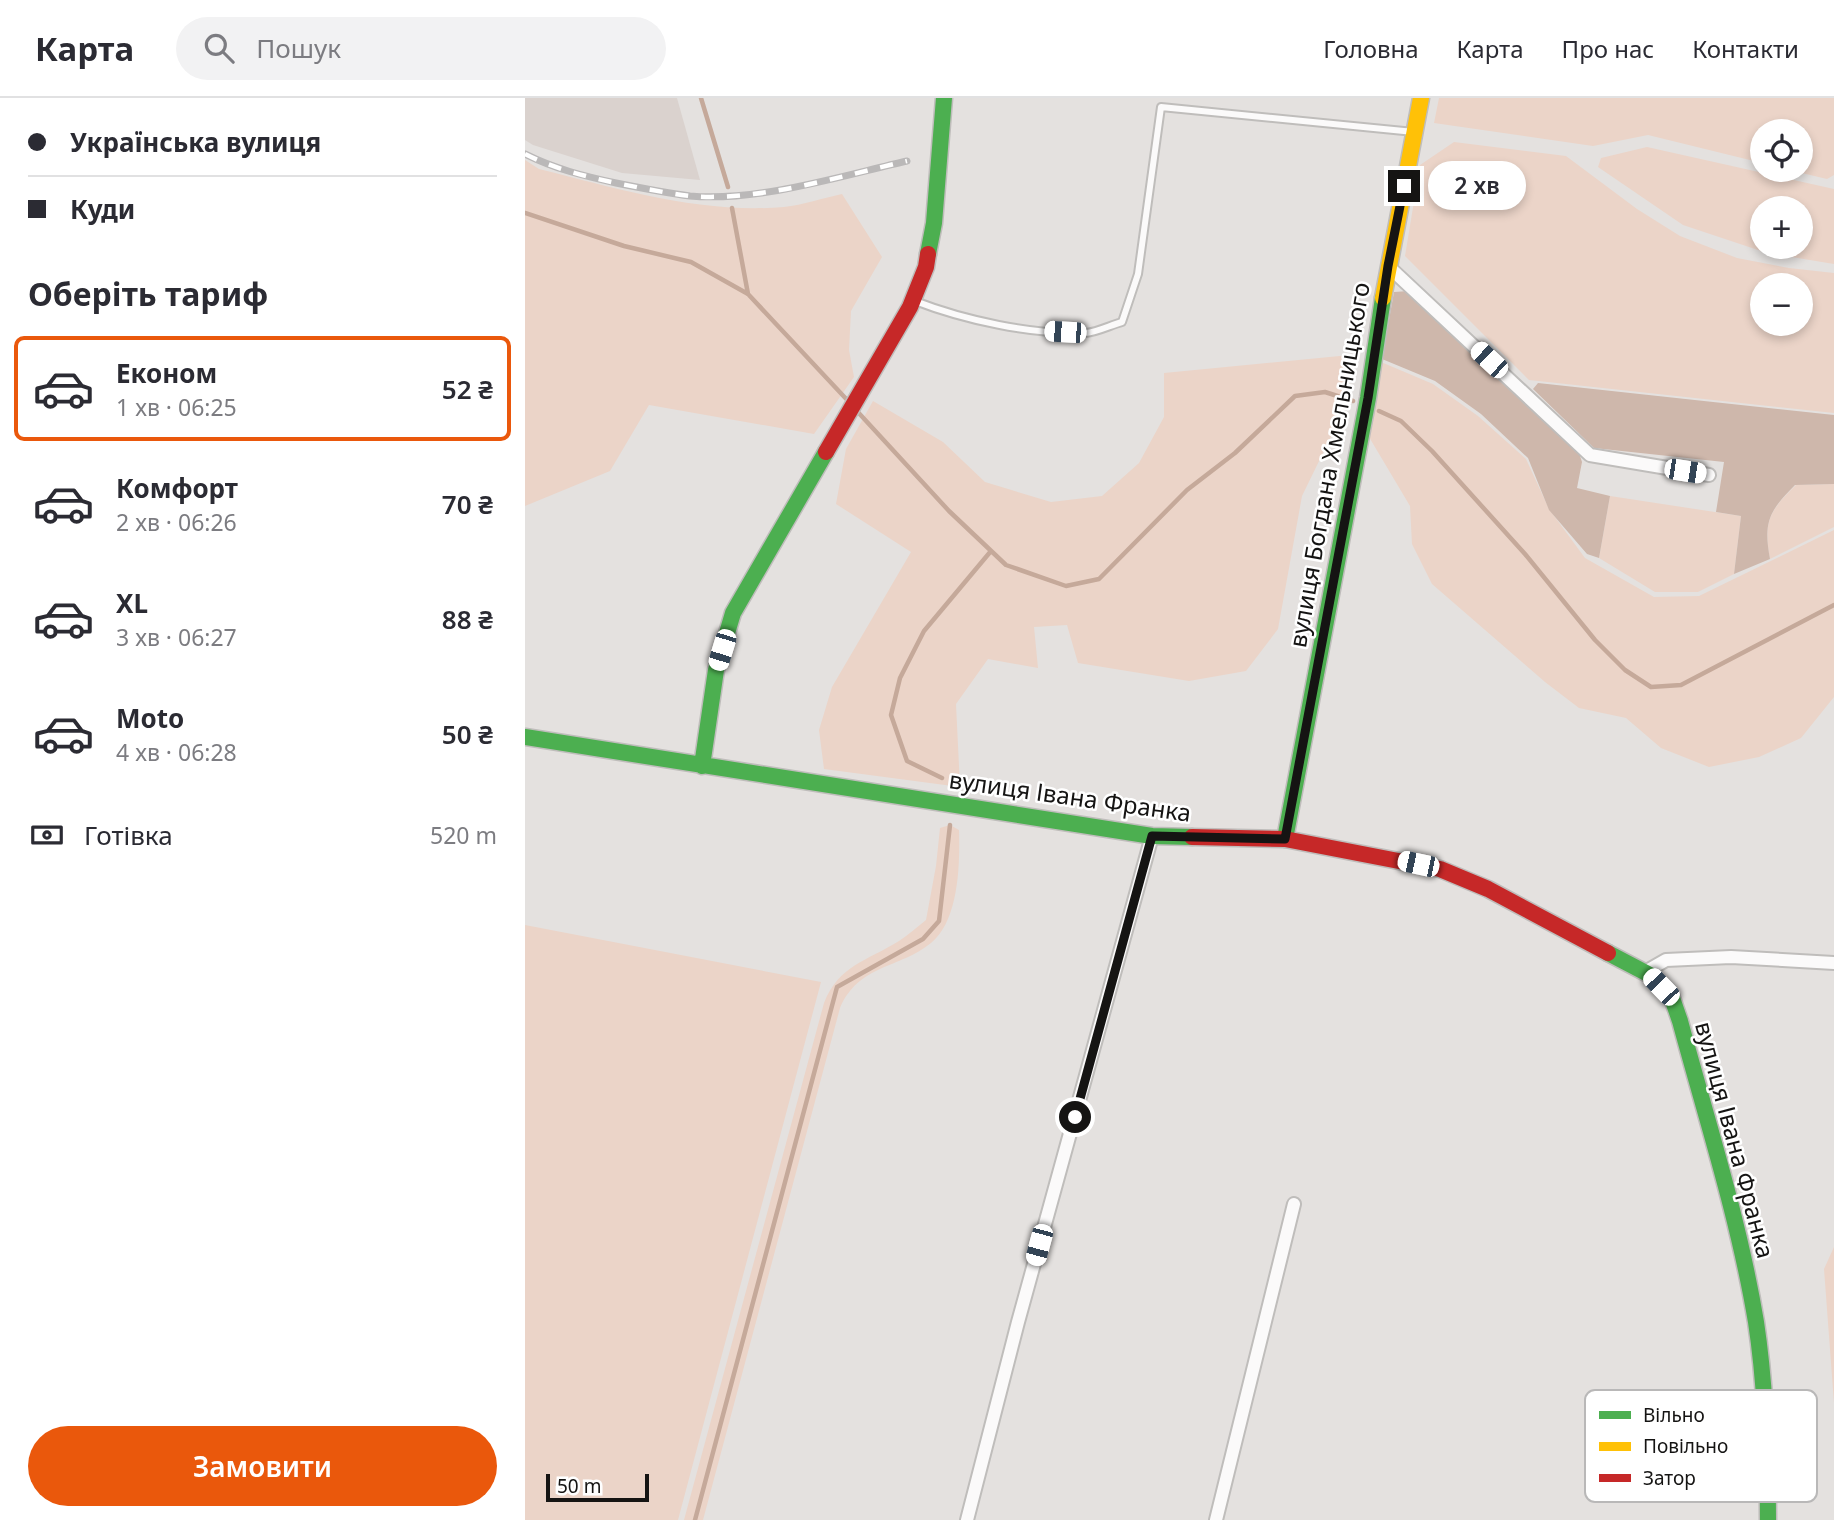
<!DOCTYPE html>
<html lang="uk">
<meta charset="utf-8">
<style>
:root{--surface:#fff;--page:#f2f2f3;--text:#2b2b33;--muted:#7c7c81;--line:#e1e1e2;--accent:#ea580c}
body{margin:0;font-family:"Noto Sans",sans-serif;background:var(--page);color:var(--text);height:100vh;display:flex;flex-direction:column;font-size:26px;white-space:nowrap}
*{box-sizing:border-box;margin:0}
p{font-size:23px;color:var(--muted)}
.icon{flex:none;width:38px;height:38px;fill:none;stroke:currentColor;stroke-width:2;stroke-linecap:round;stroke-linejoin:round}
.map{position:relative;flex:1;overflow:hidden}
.drawer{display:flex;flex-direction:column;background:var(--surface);width:525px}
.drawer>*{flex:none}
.top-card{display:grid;align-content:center;height:154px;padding:0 28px;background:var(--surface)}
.controls{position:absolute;left:1225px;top:21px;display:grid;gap:14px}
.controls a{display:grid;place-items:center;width:63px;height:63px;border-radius:50%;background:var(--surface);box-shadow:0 4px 10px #0003;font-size:35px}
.scale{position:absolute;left:21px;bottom:18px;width:103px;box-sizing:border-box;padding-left:7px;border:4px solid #151413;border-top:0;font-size:19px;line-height:24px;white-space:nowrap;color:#151413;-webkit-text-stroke:5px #fff;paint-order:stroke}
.end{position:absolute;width:32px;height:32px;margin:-16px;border:9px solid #151413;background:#fff;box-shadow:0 0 0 4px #fff}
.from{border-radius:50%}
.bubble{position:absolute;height:49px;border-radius:24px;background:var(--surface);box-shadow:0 4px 10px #0003;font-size:23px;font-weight:600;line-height:49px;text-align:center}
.car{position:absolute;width:21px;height:42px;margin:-21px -10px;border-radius:9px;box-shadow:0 0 5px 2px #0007;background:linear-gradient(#fff 24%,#345 0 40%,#fff 0 76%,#345 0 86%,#fff 0)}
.top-card b{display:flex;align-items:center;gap:24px;height:66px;font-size:26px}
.top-card b+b{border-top:2px solid var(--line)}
.top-card i{width:18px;height:18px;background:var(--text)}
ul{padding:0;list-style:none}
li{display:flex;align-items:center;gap:21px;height:105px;margin:0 14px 10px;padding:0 14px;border:4px solid transparent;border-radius:10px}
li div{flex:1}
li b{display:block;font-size:26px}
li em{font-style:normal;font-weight:600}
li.selected{border-color:var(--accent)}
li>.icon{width:63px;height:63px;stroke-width:1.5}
h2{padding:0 28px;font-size:32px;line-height:84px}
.pay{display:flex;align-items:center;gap:18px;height:77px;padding:0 28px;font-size:26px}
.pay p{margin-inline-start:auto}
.action{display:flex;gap:14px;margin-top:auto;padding:14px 28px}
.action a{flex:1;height:80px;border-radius:42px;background:var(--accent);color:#fff;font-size:28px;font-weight:600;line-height:80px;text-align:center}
header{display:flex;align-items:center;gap:42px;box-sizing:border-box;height:98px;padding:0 35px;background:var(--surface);border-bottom:2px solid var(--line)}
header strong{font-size:33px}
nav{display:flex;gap:38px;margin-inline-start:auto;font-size:24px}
.search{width:490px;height:63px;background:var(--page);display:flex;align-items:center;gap:18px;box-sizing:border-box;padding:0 24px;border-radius:38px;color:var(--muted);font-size:26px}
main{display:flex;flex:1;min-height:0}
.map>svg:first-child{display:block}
.built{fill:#dad2ce}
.green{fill:#ebd4c8;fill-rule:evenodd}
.forest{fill:#ceb7ab}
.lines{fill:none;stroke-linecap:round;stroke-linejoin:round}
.stream{stroke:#c5a99a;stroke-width:4.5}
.lane-casing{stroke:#bfbdbb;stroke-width:10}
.street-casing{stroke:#bfbdbb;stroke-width:16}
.fast-casing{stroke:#bfbdbb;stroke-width:19}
.slow-casing{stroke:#bfbdbb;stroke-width:19}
.jam-casing{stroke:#bfbdbb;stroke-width:19}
.lane{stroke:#fbfafa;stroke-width:6}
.street{stroke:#fbfafa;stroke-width:12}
.fast{stroke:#4caf50;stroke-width:16}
.slow{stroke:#ffc107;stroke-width:16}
.jam{stroke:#c62828;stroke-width:16}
.rail-casing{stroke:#bab8b8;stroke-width:7}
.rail{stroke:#fff;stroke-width:4.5;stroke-dasharray:13;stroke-linecap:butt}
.route{stroke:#151413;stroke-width:9}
.labels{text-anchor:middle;stroke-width:5;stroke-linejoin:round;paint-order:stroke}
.street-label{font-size:24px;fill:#151413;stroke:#fff}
.key{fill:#fff;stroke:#b9b8b8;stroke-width:2}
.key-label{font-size:19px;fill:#151413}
</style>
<header>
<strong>Карта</strong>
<div class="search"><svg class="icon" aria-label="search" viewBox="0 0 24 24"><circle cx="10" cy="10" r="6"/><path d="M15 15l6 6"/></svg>Пошук</div>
<nav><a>Головна</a><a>Карта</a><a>Про нас</a><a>Контакти</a></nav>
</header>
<main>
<section class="drawer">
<div class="top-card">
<b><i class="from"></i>Українська вулиця</b>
<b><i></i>Куди</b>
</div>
<h2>Оберіть тариф</h2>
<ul>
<li class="selected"><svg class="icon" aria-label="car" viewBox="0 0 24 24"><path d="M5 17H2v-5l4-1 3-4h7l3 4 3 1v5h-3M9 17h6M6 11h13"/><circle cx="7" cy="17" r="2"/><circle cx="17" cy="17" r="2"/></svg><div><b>Економ</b><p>1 хв · 06:25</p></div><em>52 ₴</em></li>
<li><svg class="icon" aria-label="car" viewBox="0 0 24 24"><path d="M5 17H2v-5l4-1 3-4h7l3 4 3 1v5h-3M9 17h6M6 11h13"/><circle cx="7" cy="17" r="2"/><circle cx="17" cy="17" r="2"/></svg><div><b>Комфорт</b><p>2 хв · 06:26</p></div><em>70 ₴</em></li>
<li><svg class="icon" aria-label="car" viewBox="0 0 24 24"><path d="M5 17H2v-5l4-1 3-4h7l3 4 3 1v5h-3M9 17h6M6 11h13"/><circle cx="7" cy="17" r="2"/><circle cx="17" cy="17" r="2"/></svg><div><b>XL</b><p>3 хв · 06:27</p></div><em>88 ₴</em></li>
<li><svg class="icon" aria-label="car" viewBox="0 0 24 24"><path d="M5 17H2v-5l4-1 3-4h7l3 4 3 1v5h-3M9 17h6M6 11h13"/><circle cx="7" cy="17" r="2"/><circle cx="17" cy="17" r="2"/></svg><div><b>Moto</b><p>4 хв · 06:28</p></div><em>50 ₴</em></li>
</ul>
<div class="pay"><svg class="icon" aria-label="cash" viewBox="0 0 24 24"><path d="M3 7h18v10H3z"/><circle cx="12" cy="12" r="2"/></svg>Готівка<p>520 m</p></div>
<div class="action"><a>Замовити</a></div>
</section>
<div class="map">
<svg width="1309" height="1422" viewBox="0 0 1309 1422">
<rect width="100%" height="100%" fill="#e4e1df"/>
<path class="built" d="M0,0H152L175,82L97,75L8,47L0,42Z"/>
<path class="green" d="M914,0H1309V77L1302,81L1264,72H1276V33H1237V65L1123,37L1068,48L909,25Z
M929,44L1041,58L1112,111L1155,138L1212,160L1264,170L1309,175V315L1004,282L880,158L895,67ZM1237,187H1276V226H1237Z
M1122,49L1309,91V166L1242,155L1158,127L1073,69L1076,60ZM1237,110H1276V149H1237Z
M0,62L14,71C94,91 176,116 259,109C278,107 298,100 317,96L357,159L326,213L324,252L329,279L289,336L124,307L85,373L0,408Z
M825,257L818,314L777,398L753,531L721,573L664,583L553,565L542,527L509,529L513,570L463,561L431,606L435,689L299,671L294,632L307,589L386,454L311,406L321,351L348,303L418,344L460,384L526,404L577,398L614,365L639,319V275Z
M856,264L908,286L953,318L1001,361L1024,411L1060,460L1129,499L1174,498L1309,432V599L1276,640L1234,659L1184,669L1136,650L1101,620L1054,610L1020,584L907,486L887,446L885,408L844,339Z
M1309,386V429L1245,461C1238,424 1244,413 1271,387Z
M1085,398L1216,418L1209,476L1173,494H1130L1074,460Z
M425,727L434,732C435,766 434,822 406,845C374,871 334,866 315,910L178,1422H159L299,905C314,867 342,863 374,843C383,837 392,829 401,822L411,768L415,730Z
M0,827L296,884L153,1422H0Z
M1309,1149V1305L1299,1171Z"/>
<path class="forest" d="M884,193L1054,355L1057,364L1052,390L1085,398L1074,460L1062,456L1024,412L1003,360L956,316L910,283L857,261L869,194Z
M1013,285L1309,317V386L1270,387C1244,413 1238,424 1245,461L1209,476L1216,418L1191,414L1199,364L1069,350L1008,291Z"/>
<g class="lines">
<path class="stream" d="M176,0L203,89
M207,110L223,196
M0,115L99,148L166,164L223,196L325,305
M331,312L424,413L481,467L541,488L574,481L662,392L710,355L770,298L800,294L828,303
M854,313L876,323L907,353L1000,456L1070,542L1100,572L1126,589L1156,587L1309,507
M417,680L382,663L366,617L375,580L399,533L466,453
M170,1422L312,889L398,841L414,823L425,727"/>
<defs>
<path id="lane" d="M390,203C439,222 507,237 561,235C572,234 586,227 597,224L613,176L636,9L889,34"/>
<path id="street" d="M863,168L1065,357L1184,377
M1120,874L1141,862L1206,859L1309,865
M442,1422L493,1224L627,738
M691,1422L769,1106"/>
<path id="fast" d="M403,156L409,125L419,0
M0,639L627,738L667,739
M177,668L191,572L208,515L301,354
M760,741L843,300L858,200
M1083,855L1125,877L1147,900L1155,923C1182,1023 1214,1122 1231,1224C1241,1290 1243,1356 1243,1422"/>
<path id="slow" d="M858,200L896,0"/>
<path id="jam" d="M301,354L385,209L401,169L403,156
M667,739L760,741L915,771L963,791L1083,855"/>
</defs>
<use href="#lane" class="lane-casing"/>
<use href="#street" class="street-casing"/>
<use href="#fast" class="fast-casing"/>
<use href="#slow" class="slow-casing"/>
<use href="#jam" class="jam-casing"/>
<use href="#lane" class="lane"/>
<use href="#street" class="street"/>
<use href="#fast" class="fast"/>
<use href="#slow" class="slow"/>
<use href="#jam" class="jam"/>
<defs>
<path id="rail" d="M0,56C30,71 59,78 91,85C116,90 141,95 165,98C233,104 316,78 382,63"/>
</defs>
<use href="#rail" class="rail-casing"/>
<use href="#rail" class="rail"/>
</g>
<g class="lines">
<path class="route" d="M550,1019L627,738L760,741L843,300L863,168L879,88"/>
</g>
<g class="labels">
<g class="street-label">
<text transform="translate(805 367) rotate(-80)" y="8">вулиця Богдана Хмельницького</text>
<text transform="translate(545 699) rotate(8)" y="8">вулиця Івана Франка</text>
<text transform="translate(1209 1042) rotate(75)" y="8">вулиця Івана Франка</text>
</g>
</g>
<rect x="1060" y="1292" width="232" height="112" rx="10" class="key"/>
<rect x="1074" y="1313" width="32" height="8" fill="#4caf50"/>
<rect x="1074" y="1344" width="32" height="9" fill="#ffc107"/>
<rect x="1074" y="1376" width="32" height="8" fill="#c62828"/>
<g class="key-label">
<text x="1118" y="1324">Вільно</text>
<text x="1118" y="1355">Повільно</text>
<text x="1118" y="1387">Затор</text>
</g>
</svg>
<div class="controls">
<a><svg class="icon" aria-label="locate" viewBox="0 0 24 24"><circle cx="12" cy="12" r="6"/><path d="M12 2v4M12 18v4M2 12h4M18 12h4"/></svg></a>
<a>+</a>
<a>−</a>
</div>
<div class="scale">50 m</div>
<i class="end from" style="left:550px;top:1019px"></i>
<i class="end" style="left:879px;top:88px"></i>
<div class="bubble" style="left:903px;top:63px;width:98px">2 хв</div>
<i class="car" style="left:540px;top:234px;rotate:273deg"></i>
<i class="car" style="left:964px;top:262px;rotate:313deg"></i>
<i class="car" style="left:1160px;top:373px;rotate:99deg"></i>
<i class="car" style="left:197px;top:552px;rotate:197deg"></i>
<i class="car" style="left:893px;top:766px;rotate:282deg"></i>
<i class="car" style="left:1136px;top:889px;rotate:316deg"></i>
<i class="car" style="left:514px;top:1147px;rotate:195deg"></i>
</div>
</main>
